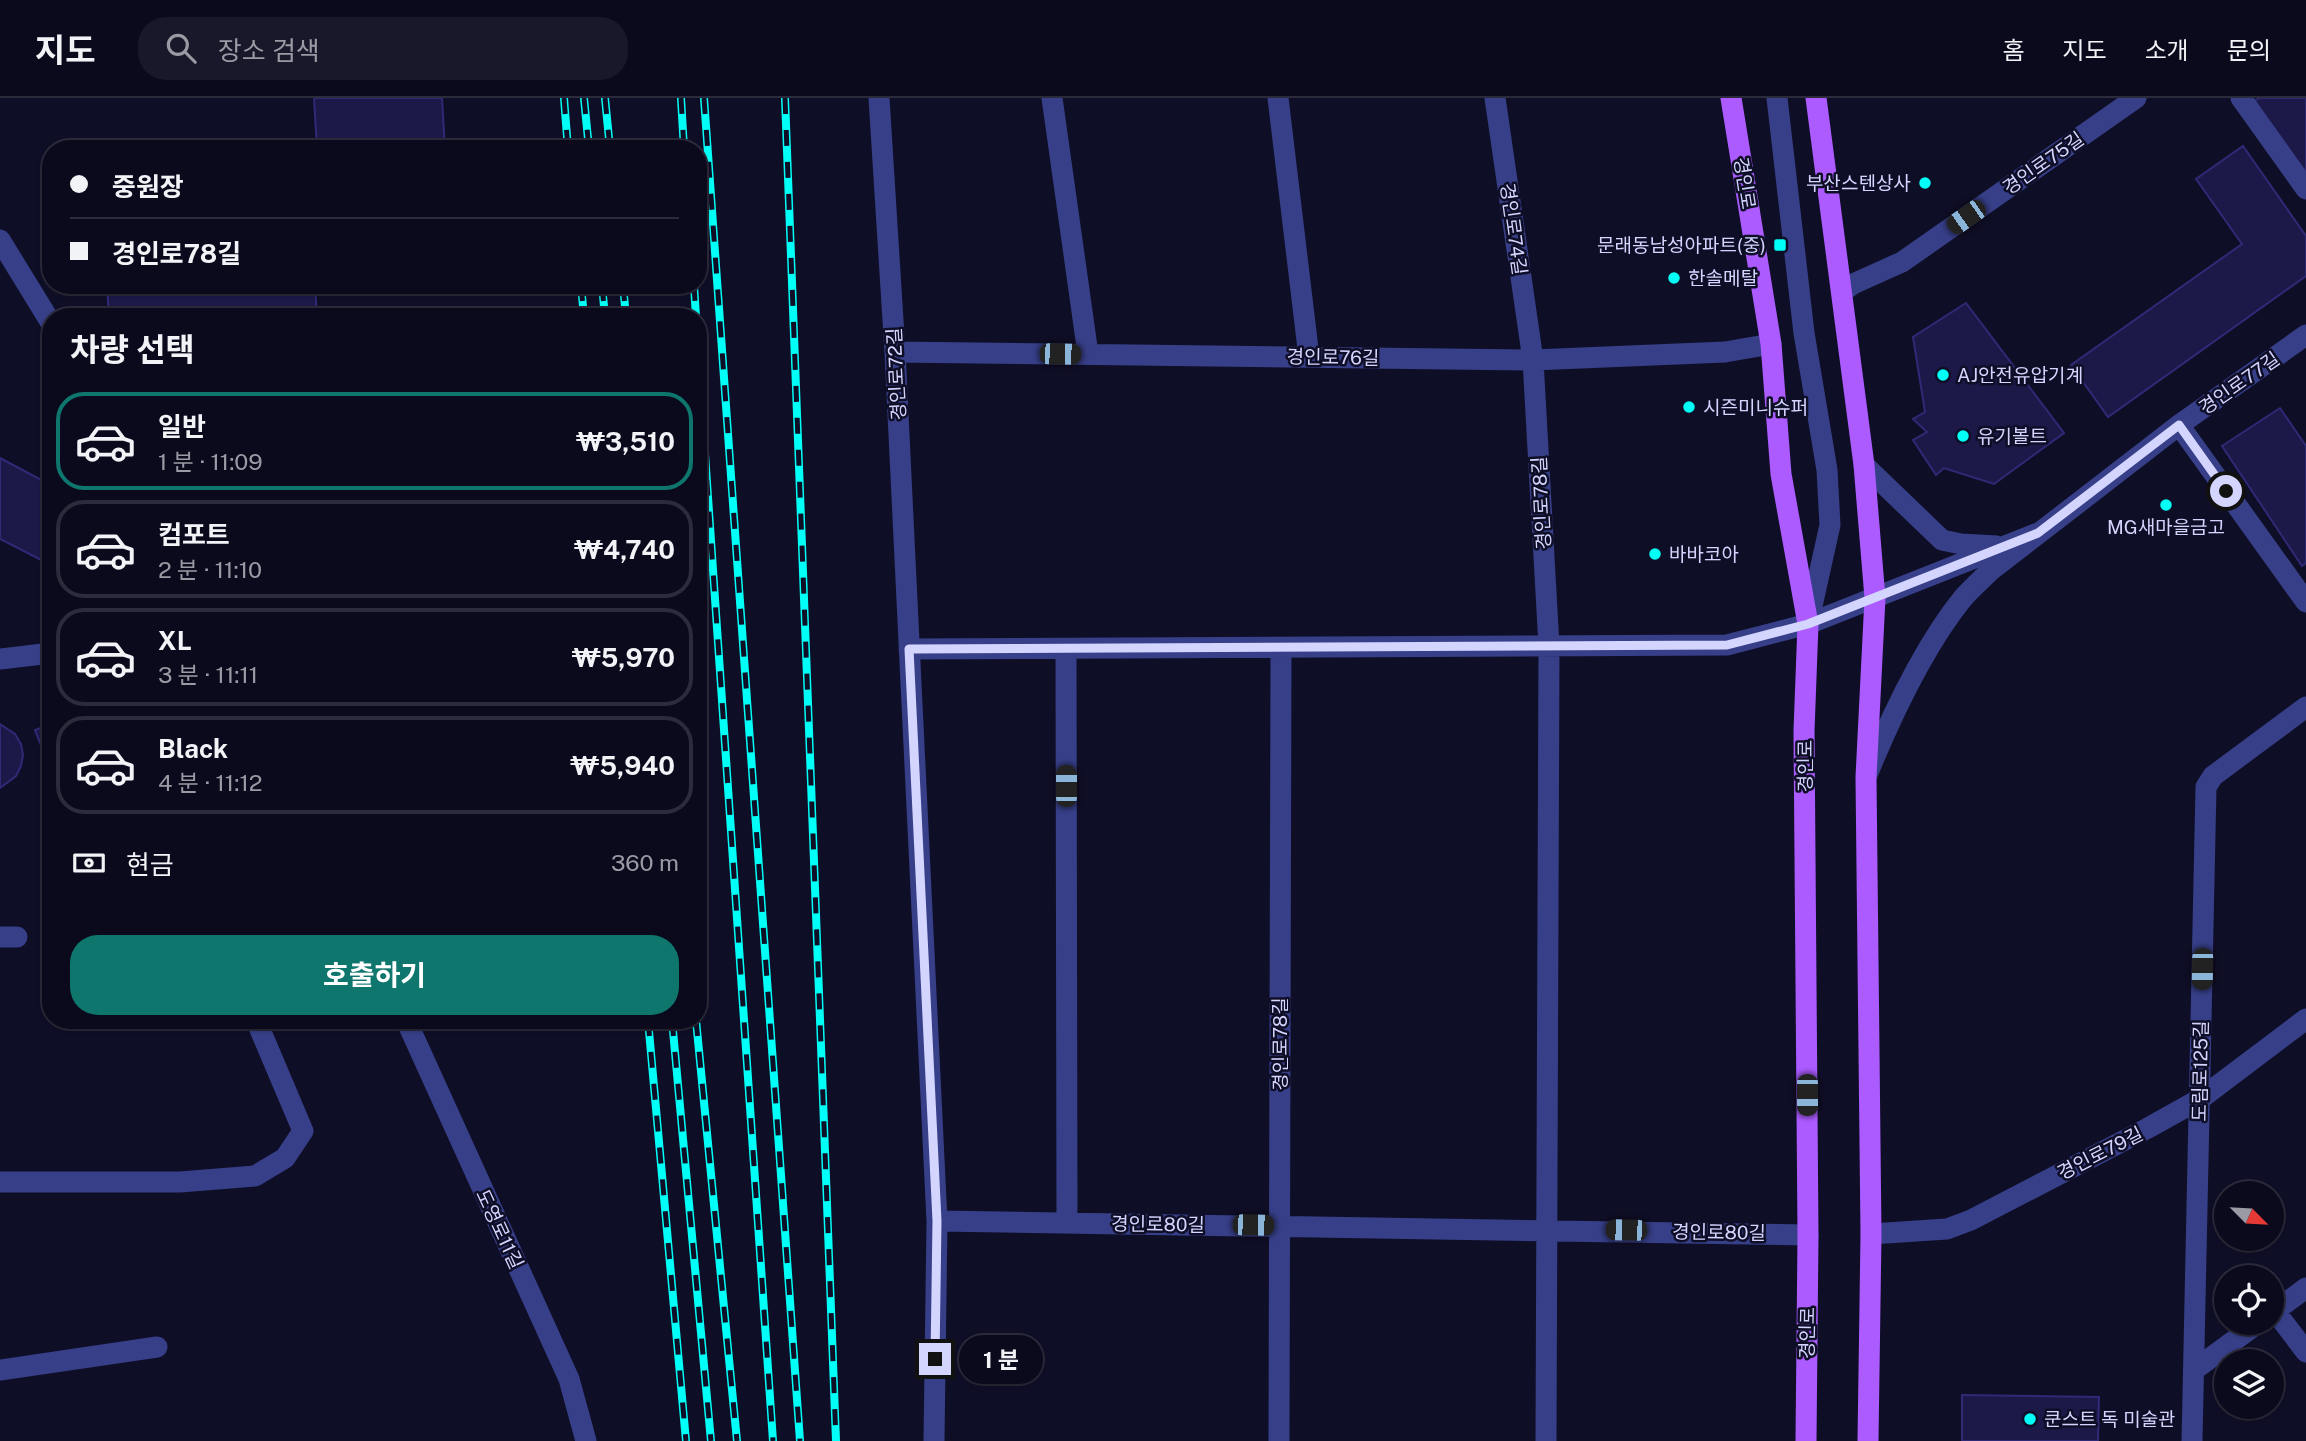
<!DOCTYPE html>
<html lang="ko">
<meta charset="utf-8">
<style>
:root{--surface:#0b0a1d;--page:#19182a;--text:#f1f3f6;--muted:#9a9aa4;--line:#2b2b3b;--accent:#0f766e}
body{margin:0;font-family:"Public Sans","Noto Sans KR",sans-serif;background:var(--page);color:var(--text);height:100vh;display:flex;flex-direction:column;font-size:26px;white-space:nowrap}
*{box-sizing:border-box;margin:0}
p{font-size:23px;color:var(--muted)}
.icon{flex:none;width:38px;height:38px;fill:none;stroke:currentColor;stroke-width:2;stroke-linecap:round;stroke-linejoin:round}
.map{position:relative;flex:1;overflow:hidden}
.drawer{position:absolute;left:42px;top:210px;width:665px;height:721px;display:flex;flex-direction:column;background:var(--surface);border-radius:28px;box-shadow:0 2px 5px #0004,0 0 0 2px var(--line)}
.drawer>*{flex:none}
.top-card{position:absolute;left:42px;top:42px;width:665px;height:154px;border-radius:28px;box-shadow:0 2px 5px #0004,0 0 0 2px var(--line);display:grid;align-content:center;height:154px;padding:0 28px;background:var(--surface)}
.needle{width:46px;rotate:114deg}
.tools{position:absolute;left:2214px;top:1083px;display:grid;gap:14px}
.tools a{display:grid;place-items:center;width:70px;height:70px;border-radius:50%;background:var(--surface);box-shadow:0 2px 5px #0004,0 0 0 2px var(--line);font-size:35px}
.end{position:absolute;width:32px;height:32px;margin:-16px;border:9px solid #d4d5ff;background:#111;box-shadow:0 0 0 4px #111}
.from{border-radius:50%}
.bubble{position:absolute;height:49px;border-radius:24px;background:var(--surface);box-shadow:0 2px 5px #0004,0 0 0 2px var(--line);font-size:23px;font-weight:700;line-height:49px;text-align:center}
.car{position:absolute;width:21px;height:42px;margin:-21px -10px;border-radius:9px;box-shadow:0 0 5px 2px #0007;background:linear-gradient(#222 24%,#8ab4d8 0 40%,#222 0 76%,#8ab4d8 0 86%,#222 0)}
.top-card b{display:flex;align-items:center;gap:24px;height:66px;font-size:26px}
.top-card b+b{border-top:2px solid var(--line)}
.top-card i{width:18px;height:18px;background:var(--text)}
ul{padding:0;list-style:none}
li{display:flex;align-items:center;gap:21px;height:98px;margin:0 14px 10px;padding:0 14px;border:4px solid var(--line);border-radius:28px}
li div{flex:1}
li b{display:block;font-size:26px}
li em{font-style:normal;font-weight:700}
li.current{border-color:var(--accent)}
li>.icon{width:63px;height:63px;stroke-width:1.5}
h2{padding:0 28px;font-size:32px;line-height:84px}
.pay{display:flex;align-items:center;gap:18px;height:77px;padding:0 28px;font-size:26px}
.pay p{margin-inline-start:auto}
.primary-button{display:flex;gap:14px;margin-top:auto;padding:14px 28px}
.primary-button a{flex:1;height:80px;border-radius:28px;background:var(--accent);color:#fff;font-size:28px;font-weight:700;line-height:80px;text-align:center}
header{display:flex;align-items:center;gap:42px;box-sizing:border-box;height:98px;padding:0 35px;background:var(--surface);border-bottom:2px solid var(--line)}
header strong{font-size:33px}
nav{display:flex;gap:38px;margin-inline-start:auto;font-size:24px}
.search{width:490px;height:63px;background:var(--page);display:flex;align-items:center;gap:18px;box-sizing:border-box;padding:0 24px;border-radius:28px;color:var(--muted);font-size:26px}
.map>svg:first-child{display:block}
.building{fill:#1c1949;stroke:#2f2a76;stroke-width:2}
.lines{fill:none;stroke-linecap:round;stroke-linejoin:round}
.minor{stroke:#373f88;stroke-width:21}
.major{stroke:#ab5bff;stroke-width:21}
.rail-casing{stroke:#00fff6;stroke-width:8}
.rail{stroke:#0f0e27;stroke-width:5;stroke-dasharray:16;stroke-linecap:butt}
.route{stroke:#d4d5ff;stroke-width:9}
.poi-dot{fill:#00fff6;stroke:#0f0e27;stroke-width:2.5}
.labels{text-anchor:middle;stroke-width:5;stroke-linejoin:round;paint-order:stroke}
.street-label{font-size:19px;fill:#d4d5ff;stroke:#0f0e27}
.poi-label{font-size:19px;fill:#d4d5ff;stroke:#0f0e27;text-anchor:start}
</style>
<header>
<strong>지도</strong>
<div class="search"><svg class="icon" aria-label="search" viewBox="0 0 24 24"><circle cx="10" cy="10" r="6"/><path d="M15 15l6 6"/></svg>장소 검색</div>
<nav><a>홈</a><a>지도</a><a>소개</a><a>문의</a></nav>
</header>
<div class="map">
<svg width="2306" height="1343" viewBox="0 0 2306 1343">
<rect width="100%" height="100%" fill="#0f0e27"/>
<path class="building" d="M314,0H442L445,51H317Z
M2259,0H2306V78L2253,4Z
M2243,48L2306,138V178L2108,319L2071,267L2242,146L2196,81Z
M107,187H315L317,219H109Z
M1966,205L2064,335L1994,386L1944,370L1936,377L1913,342L1927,334L1913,321L1925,314L1913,239Z
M2280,310L2306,348V465L2302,468L2222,348Z
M0,360L51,387V467L0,441Z
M0,626L15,636L21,646L23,657L21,668L16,678L0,690Z
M51,626V673L35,632Z
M1962,1297L2099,1299L2098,1343H1962Z"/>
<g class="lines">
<path class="minor" d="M879,0L895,254L937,1123L934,1343
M1052,0L1088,256
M1278,0L1309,259
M1495,0L1533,262L1549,548L1546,1343
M1777,0L1804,235L1827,372L1830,427L1808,526
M2241,0L2306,91
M0,142L51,225
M1842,194L1853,186L1902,164L2136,0
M895,254L1533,262L1725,254L1771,246
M2179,327L2306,504
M1864,367L1942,442L1961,446L1997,448
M909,551L1727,547L1808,526L2038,435
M1066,551L1067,1125
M0,561L51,555
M1867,677C1890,621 1925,547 1963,500C1971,491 1981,482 1990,473L2179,327L2306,237
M0,839H17
M406,922L569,1281L586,1343
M0,1084H180L255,1078L285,1060L303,1033L256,922
M937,1123L1808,1137
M1871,1136L1947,1131L1971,1122L2148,1030L2200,1001L2306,921
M2275,1213L2306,1254
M2272,1215L2306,1190
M0,1272L157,1249
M2194,1272L2258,1225
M1279,1343L1281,550
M2192,1343L2206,689L2213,678L2306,609"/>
<path class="major" d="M1731,0L1771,246L1781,376L1808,526L1804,633L1808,1137L1806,1343
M1816,0L1864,367L1875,500L1866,679L1871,1136L1868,1343"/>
<defs>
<path id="rail" d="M564,0L568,51
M584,0L589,51
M605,0L610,51
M681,0L684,51
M704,0L800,1343
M785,0L836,1343
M581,187L584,219
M602,187L605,219
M623,187L626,219
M694,187L696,219
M698,254L773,1343
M648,922L686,1343
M672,922L711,1343
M696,922L737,1343"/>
</defs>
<use href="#rail" class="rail-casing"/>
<use href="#rail" class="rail"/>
</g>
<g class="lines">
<path class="route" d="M935,1261L937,1123L909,551L1727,547L1808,526L2038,435L2179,327L2226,393"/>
</g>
<g class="poi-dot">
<circle cx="1925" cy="85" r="7"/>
<rect x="1773" y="140" width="14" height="14" rx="3.5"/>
<circle cx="1674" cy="180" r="7"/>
<circle cx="1943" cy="277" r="7"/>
<circle cx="1689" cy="309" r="7"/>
<circle cx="1963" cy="338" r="7"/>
<circle cx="2166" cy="407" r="7"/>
<circle cx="1655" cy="456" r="7"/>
<circle cx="2030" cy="1321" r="7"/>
</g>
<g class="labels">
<g class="street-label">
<text transform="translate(2043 65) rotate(-35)" y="7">경인로75길</text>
<text transform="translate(1745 85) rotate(81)" y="7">경인로</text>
<text transform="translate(1514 131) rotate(82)" y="7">경인로74길</text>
<text transform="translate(1333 259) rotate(1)" y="7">경인로76길</text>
<text transform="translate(896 276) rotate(-93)" y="7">경인로72길</text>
<text transform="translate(2239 285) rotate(-35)" y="7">경인로77길</text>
<text transform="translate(1541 405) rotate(-93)" y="7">경인로78길</text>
<text transform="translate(1805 668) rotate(-90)" y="7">경인로</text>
<text transform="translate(1280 946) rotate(-90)" y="7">경인로78길</text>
<text transform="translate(2200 973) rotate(-89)" y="7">도림로125길</text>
<text transform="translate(2100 1055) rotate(-27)" y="7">경인로79길</text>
<text transform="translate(1158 1126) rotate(1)" y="7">경인로80길</text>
<text transform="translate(500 1131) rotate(65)" y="7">도영로11길</text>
<text transform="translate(1719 1134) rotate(1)" y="7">경인로80길</text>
<text transform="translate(1807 1235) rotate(-89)" y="7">경인로</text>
</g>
<g class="poi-label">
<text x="1911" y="92" text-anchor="end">부산스텐상사</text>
<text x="1766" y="154" text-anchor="end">문래동남성아파트(중)</text>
<text x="1688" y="187">한솔메탈</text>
<text x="1957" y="284">AJ안전유압기계</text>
<text x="1703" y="316">시즌미니슈퍼</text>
<text x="1977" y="345">유기볼트</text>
<text x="2166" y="436" text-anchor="middle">MG새마을금고</text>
<text x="1669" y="463">바바코아</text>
<text x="2044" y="1328">쿤스트 독 미술관</text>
</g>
</g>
</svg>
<div class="tools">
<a><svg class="needle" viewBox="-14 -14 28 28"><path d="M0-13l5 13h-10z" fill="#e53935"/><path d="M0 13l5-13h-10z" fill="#9a9aa4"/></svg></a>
<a><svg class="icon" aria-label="locate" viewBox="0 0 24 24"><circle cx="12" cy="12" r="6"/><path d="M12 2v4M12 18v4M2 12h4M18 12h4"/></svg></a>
<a><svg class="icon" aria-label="layers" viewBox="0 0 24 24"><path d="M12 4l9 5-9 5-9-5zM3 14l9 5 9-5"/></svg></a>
</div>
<i class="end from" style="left:2226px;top:393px"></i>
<i class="end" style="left:935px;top:1261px"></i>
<div class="bubble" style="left:959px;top:1237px;width:84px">1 분</div>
<i class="car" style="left:1966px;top:119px;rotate:235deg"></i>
<i class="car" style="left:1060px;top:256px;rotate:91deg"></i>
<i class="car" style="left:1066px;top:688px;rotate:0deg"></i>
<i class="car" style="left:2202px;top:871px;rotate:181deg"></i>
<i class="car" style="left:1807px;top:997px;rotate:180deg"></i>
<i class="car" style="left:1253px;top:1127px;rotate:91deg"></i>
<i class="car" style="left:1626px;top:1132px;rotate:271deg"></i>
<div class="top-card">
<b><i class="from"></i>중원장</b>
<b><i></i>경인로78길</b>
</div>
<section class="drawer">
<h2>차량 선택</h2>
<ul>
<li class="current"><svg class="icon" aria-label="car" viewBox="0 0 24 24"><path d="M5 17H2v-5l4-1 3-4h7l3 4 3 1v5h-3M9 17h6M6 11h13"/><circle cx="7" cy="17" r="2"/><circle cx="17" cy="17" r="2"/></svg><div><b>일반</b><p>1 분 · 11:09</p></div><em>₩3,510</em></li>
<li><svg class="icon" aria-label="car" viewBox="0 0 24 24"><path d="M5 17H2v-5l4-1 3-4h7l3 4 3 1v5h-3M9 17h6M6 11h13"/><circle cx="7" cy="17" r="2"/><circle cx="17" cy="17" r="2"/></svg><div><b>컴포트</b><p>2 분 · 11:10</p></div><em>₩4,740</em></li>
<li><svg class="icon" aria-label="car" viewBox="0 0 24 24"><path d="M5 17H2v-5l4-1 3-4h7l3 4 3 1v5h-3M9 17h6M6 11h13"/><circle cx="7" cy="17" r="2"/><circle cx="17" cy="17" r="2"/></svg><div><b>XL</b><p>3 분 · 11:11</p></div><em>₩5,970</em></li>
<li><svg class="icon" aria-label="car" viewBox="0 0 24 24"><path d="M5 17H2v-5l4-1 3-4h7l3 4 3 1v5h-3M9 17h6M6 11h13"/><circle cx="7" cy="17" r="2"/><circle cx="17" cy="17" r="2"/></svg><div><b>Black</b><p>4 분 · 11:12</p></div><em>₩5,940</em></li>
</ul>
<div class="pay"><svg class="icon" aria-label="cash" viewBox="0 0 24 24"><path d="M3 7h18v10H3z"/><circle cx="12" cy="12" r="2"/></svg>현금<p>360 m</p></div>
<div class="primary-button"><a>호출하기</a></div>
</section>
</div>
